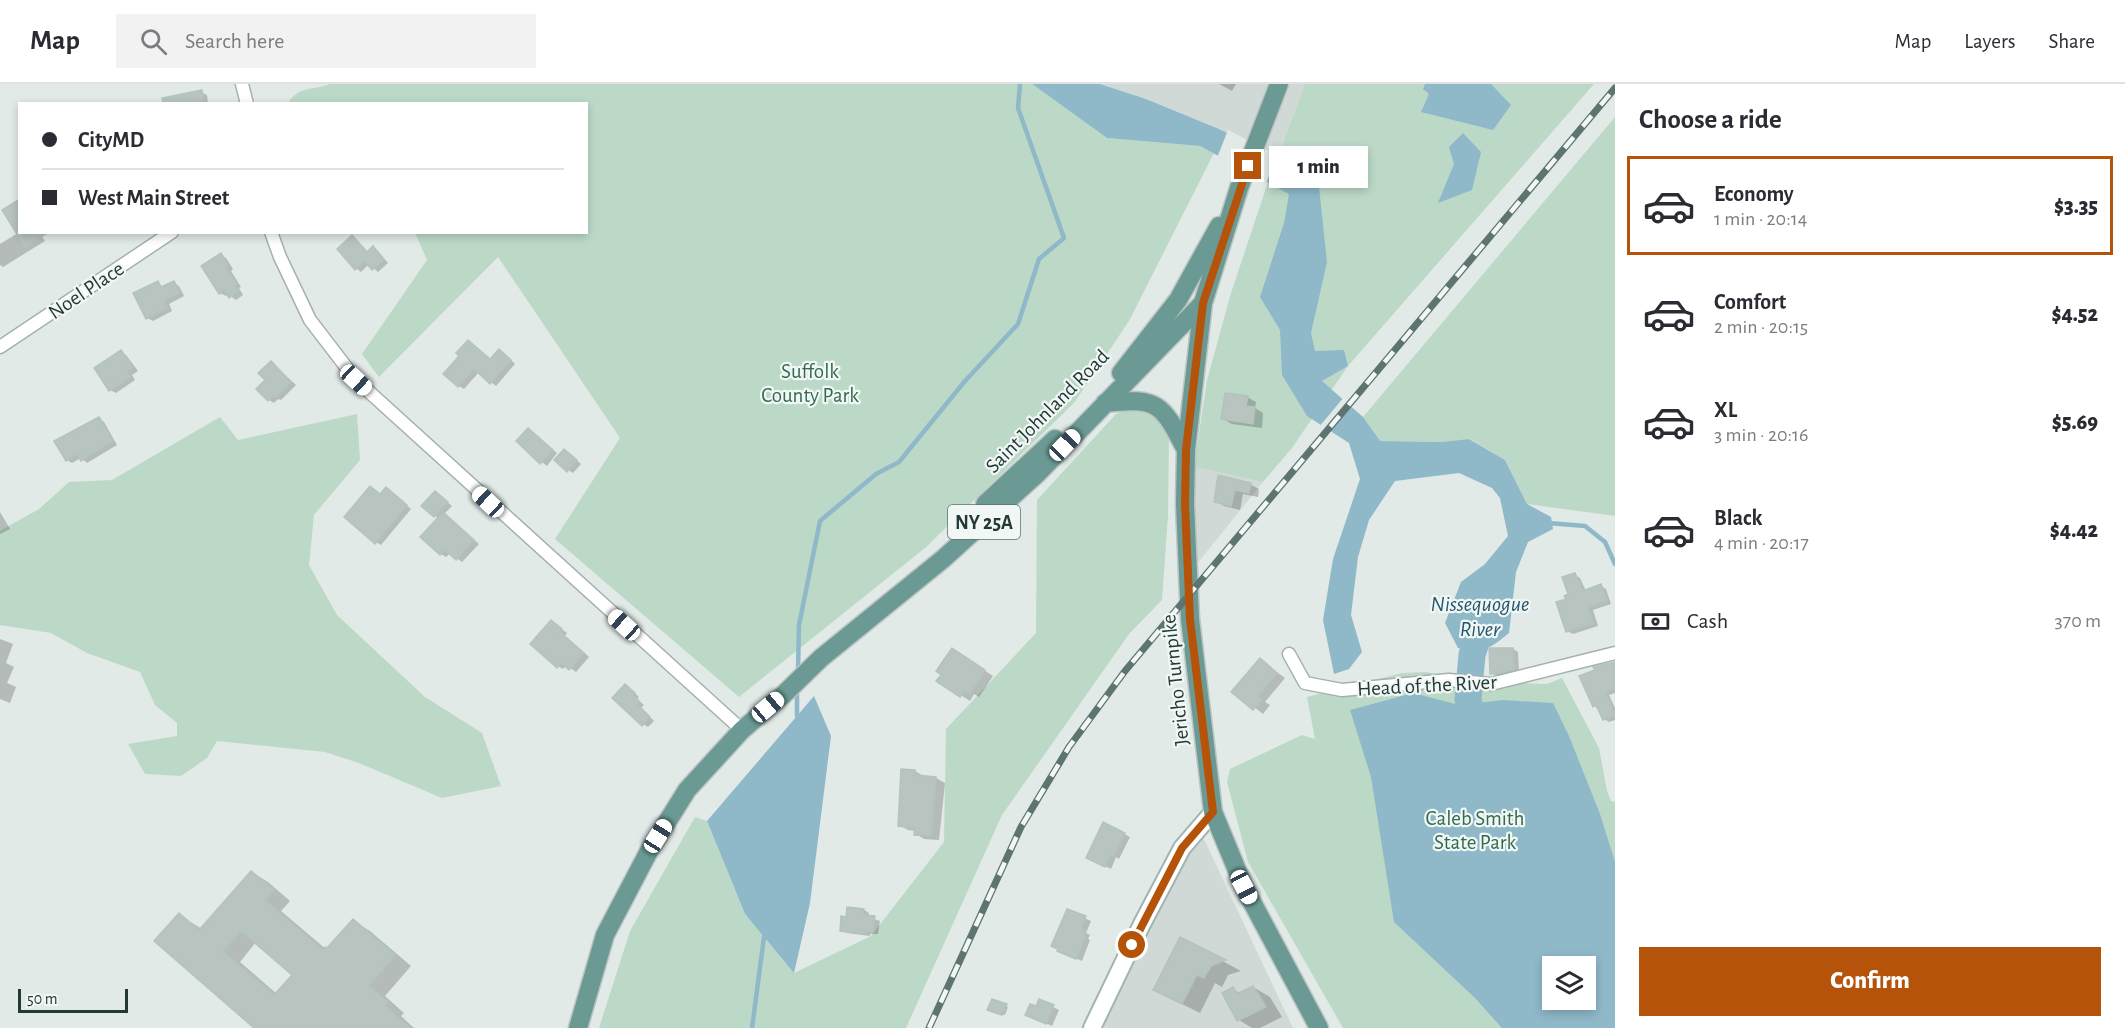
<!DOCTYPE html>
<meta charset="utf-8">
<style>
:root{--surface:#fff;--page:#f2f2f3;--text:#2b2b33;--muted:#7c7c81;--line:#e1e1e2;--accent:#b45309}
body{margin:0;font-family:"Alegreya Sans",sans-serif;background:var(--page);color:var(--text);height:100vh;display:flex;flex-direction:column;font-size:22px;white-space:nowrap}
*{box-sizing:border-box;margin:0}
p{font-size:20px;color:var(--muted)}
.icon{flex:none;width:33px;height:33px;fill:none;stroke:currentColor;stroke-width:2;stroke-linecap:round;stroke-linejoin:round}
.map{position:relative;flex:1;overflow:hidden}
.drawer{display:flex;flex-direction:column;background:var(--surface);width:510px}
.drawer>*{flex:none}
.hud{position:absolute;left:18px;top:18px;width:570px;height:132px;border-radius:0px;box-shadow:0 3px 9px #0003;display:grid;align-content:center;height:132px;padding:0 24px;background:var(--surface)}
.buttons{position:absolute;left:1542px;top:872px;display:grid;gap:12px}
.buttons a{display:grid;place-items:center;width:54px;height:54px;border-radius:0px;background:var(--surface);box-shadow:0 3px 9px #0003;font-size:30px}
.scale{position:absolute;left:18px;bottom:15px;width:110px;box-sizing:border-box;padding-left:6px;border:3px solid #233936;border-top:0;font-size:16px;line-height:21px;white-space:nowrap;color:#233936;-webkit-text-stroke:4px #f1f7f5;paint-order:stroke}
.end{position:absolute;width:27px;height:27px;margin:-14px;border:8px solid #b45309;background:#fff;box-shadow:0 0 0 3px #fff}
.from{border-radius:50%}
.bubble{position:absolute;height:42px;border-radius:0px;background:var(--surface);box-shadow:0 3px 9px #0003;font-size:20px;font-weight:800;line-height:42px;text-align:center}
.car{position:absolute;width:18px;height:36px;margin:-18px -9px;border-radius:8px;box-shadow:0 0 4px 2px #0007;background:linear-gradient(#fff 24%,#345 0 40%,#fff 0 76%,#345 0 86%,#fff 0)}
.hud b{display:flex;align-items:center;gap:21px;height:57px;font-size:22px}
.hud b+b{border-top:2px solid var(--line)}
.hud i{width:15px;height:15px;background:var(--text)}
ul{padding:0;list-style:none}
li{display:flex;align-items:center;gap:18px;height:99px;margin:0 12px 9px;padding:0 12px;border:3px solid transparent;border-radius:0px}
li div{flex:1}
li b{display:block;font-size:22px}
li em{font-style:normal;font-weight:800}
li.active{border-color:var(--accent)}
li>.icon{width:54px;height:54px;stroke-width:1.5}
h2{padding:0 24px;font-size:27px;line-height:72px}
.pay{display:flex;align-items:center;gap:15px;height:66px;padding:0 24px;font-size:22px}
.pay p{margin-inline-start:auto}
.cta{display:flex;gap:12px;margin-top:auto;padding:12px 24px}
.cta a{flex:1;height:69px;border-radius:0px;background:var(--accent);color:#fff;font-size:24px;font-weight:800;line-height:69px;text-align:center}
header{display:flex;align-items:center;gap:36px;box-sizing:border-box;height:84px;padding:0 30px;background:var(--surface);border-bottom:2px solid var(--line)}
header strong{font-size:28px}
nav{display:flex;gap:33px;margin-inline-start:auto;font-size:21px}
.search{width:420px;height:54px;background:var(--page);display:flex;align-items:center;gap:15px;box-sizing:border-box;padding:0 21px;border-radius:0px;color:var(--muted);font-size:22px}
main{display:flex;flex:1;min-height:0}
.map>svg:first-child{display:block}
.built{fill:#d0d9d6}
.green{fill:#bcd9c8;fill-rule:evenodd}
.water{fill:#8fb8c9;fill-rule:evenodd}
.pier{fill:#e1eae7}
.shadow{fill:#0003;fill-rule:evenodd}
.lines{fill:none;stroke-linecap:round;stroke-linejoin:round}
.stream{stroke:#8fb8c9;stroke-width:4.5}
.river{stroke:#8fb8c9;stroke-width:27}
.building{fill:#b7c4c0;stroke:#b4c3bf;stroke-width:1.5;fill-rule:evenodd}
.street-casing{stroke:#a4b1ae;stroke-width:15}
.secondary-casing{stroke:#a1b4b0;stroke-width:20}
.primary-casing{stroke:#bdc4c3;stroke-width:21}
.street{stroke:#fff;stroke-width:12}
.secondary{stroke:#fff;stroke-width:16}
.primary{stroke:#6b9a94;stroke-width:18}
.rail-casing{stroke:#5e7471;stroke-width:7}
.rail{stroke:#f1f7f5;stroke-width:4.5;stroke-dasharray:14;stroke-linecap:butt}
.route{stroke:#b45309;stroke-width:8}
.labels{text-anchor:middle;stroke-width:4.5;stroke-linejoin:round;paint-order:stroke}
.shield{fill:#f1f7f5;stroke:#61726f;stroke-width:1.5}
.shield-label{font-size:20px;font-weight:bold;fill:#233936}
.street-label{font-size:21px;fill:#233936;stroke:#f1f7f5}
.park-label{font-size:21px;fill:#326b50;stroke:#f1f7f5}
.water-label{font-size:22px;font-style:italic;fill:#25586d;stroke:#f1f7f5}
</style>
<header>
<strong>Map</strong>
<div class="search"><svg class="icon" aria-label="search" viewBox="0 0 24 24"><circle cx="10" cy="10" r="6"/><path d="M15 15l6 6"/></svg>Search here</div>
<nav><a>Map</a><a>Layers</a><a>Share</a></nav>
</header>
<main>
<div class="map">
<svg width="1615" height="944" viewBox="0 0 1615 944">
<rect width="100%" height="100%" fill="#e1eae7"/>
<path class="built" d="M1100,0H1305L1277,74L1219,45L1146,15Z
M1194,383L1263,398L1196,481L1193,430Z
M1202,751L1293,944H1099L1168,799Z"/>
<path class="green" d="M330,0H1032L1107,54L1200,62L1214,69L1129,237L1074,319L925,464L739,613L555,455L620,354L498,173L379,293L362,270L427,176L415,149L586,148V20H288C296,2 315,6 330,0Z
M1305,0H1594L1348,282L1292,364L1263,398L1194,383L1207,296L1231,209L1267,101Z
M1615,33V432L1527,420L1505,376L1470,355L1441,358L1379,357L1363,333Z
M1137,322L1159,329L1169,348L1168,432L1162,516L1129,550L1002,731L906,944H599L630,847L695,733L707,737L745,830L794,889L871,852L944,758L946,645L1036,549L1037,416L1116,330Z
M357,330L360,376L314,431L309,481L337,531L425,613L482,649L501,702L442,714L359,679L325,668L217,657L207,674L181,692L145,690L128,660L177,652V639L155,621L140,588L87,569L51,549L0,541V447L39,425L69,398L112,396L220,333L238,356Z
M1426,588L1488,598L1547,600L1562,594L1599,664L1607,707L1611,717L1615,718V944H1343L1248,778L1227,698L1230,685L1302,651L1315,655L1307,613L1402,589ZM1552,882H1586V915H1552Z"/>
<path class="water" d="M1032,0H1100L1146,15L1219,45L1281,75L1284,86L1296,91H1305L1319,103L1327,178L1311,249L1315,267L1344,266L1348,282L1322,297L1363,333L1380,357L1441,358L1469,355L1505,376L1527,420L1551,433L1553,445L1528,458L1516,488L1509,549C1490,565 1483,569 1458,564L1445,539L1461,498L1485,480L1508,452L1500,414L1492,404L1459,389L1395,397L1369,436L1358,473L1351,531L1362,568L1349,585L1334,590L1323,536L1333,475L1360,395L1349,359L1307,332L1282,291L1280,246L1260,213L1284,139L1289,110L1200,62L1107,54Z
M1425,0H1491L1511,21L1493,46L1421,28L1429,10L1423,5Z
M1463,49L1481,68L1472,106L1438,119L1454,80L1449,63Z
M1413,609L1459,621L1503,616L1553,619L1569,652L1600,730L1615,778V944H1502L1475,914L1394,838L1371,693L1350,626ZM1552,882H1586V915H1552Z
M814,612L831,652L810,819L794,889L745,830L707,737Z"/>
<path class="pier" d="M1228,46L1277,71L1265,102L1217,74Z
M1344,313L1353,320L1329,349L1319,343Z"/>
<path class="shadow" d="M1219,0H1236L1232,7Z
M201,8L207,11L208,20H177Z
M39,148L45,157L3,183L0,181V160L18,149Z
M353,153L368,168L373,164L378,167L388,179L378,188L369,180L361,188L356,184Z
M221,171L226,174L233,185L231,187L241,203L239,204L243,211L236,216L228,210L226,212L220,209Z
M157,199L164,204L174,199L179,202L184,212L169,220L172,227L153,237L147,234Z
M468,258L491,276L505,270L515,280L496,302L479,288L464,305L459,302L461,272Z
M121,268L126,271L138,287L132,291L135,296L116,309L110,306Z
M271,278L296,301L281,316L278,315L274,319L269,316L267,295Z
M1247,313L1256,318L1255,324L1263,329L1262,344L1232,340L1223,335Z
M99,335L104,338L117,361L87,379L81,374L72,379L67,376Z
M528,346L557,369L547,382L526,366Z
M564,366L581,380L573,389L568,386Z
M1219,393L1251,401L1259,405L1258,413L1243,410L1240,426L1224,422L1216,417Z
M371,404L381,411L391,408L411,425L381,461L376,458Z
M440,412L452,422L444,430L479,460L462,478L450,469L446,473L441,470L439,434L435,432Z
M0,428L10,445L0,450Z
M1575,491L1580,494L1586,507L1601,502L1606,505L1611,520L1593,526L1598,542L1573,550L1567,547L1568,516Z
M552,538L567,549L565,552L589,573L576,588L566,581L563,585L558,582Z
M0,555L13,560L6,579L14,583L7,599L16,603L10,619L0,615Z
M1513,565L1518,568L1519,588L1497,592L1492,589Z
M961,571L993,592L979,613L974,610L970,617L939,597Z
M1260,576L1285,594L1265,618L1270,621L1263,630L1234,607Z
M1615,578V609L1609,611L1615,624V636L1609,638L1604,635L1599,625L1594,622L1596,584Z
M630,605L639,613L637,615L644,621L641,624L654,637L648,643L643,640Z
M903,686L915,687L925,693L936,694L945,699L939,756L924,755L916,750V747L908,746L899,741Z
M1124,750L1130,753L1119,775L1116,773L1111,785L1093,776Z
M251,788L268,798L290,817L281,827L327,866L353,837L370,847L411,882L385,912L404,929L401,932L414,944H256L179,831L202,845ZM256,858L294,891L277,910L240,878Z
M864,826L869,829L868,833L880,837L878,850H870V852L847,849L841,846Z
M1068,827L1091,837L1086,849L1090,851L1088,855L1090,856L1082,877L1064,869Z
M1181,855L1241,887L1228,891L1222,903L1215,899L1200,929L1172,915Z
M1253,903L1270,913L1282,933L1260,944H1252L1239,936L1233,905L1241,910Z
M1040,917L1059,926L1052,942L1032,933Z
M1006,922L1008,923L1005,931L991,927Z"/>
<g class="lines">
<path class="stream" d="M1548,439L1585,442L1605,458L1615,480
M798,588L799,541L820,437L876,390L899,378L965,297L1018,240L1039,175L1064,154L1018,24L1020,0
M797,632V605
M752,944L764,853"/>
<path class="river" d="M1477,656L1468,615L1472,571L1484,532"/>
</g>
<path class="building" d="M202,6L204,20H163L162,14Z
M20,115V148H49L25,163L2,126Z
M352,151L367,168L373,162L384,176L372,186L364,177L355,186L337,165Z
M221,169L229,182L226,184L237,200L235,201L239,207L229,214L224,206L219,210L201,182Z
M158,197L161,203L174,197L180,209L164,217L168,224L146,235L133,209Z
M468,256L490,275L499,265L511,276L490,300L474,285L458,303L443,290L459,272L456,269Z
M121,266L133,284L127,288L130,293L109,307L94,284Z
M271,277L291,298L275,314L273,312L268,317L256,305L265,296L258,289Z
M1225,309L1248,312L1246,322L1255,323L1253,340L1221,335Z
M99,333L113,357L81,377L77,370L66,377L54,357Z
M528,344L553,366L540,380L516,357Z
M564,365L577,376L567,388L554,376Z
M1218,391L1251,399L1249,409L1235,406L1231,422L1214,418Z
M370,402L380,410L386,403L407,421L375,460L344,433Z
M435,407L448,418L434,433L421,422Z
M443,428L474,456L456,476L445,466L440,471L420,453Z
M1575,489L1583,507L1601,500L1607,517L1588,523L1593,539L1566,548L1556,518L1566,515L1564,512L1568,510L1562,493Z
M551,536L562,545L560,548L584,569L569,586L561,579L557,584L530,560Z
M952,564L985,586L970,610L965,607L960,613L936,597L941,591L936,587Z
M1489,564H1513L1514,586L1490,590Z
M1260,574L1277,589L1258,612L1262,616L1253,626L1231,608Z
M1615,578V604L1605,608L1615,631L1603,636L1596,621L1593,623L1579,592L1595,586L1593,583Z
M625,600L635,609L633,611L639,617L637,620L650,633L642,642L612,614Z
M901,685L915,686V691L936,693L931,752L914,751L915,744L898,742Z
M1103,738L1125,749L1113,773L1110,771L1105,783L1086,774Z
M251,787L274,806L265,816L323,866L325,863L326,865L353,835L395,871L369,902L388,918L385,922L410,944H254L154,857L179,829L199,846ZM241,847L292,891L274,911L223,867Z
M847,823L864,825L863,831L875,832L873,848L865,847V850L840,847L841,832L846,833Z
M1067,825L1086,832L1081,845L1085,847L1084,851L1086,852L1076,875L1057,867L1058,865L1051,862Z
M1180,853L1226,876L1211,882L1204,894L1197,891L1182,920L1153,906Z
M1253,902L1266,923L1237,937L1222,909L1233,903L1237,910Z
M992,915L1007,920L1002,931L987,926Z
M1039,915L1054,921L1046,940L1025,931L1030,920L1036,922Z"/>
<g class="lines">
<defs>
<path id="street" d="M242,0L247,20
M271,148L280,173L310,236L356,296L742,646
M0,263L172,148
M1289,570L1305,599L1342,606L1449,596L1491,600L1615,569"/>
<path id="secondary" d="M1092,944L1142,840L1182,764L1213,728"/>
<path id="primary" d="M1279,0L1239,104L1203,219L1186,366L1185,420L1190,535L1213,728L1244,803L1319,944
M1121,289L1178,216L1219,142
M1105,319C1159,313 1162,320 1186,366
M985,420L1055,355
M578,944L605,851L649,767L687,706L742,646L782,612L821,574L943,475L1038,389L1203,219"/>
</defs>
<use href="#street" class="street-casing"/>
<use href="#secondary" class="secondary-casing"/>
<use href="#primary" class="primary-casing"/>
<use href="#street" class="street"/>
<use href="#secondary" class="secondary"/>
<use href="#primary" class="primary"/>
<defs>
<path id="rail" d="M929,944L1021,743L1069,663L1125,587L1615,4"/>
</defs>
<use href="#rail" class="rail-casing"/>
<use href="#rail" class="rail"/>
</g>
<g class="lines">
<path class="route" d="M1132,861L1182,764L1213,728L1190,535L1185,420L1186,366L1203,219L1248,82"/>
</g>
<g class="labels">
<rect class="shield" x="948" y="421" width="72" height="34" rx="4.5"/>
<g class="shield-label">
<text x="984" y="445">NY 25A</text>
</g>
<g class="street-label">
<text transform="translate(86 206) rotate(-34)" y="7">Noel Place</text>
<text transform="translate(1047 327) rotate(-45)" y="7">Saint Johnland Road</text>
<text transform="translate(1175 596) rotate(-96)" y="7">Jericho Turnpike</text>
<text transform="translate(1427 601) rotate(-3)" y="7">Head of the River</text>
</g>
<g class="park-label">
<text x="810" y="294">Suffolk<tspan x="810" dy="24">County Park</tspan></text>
<text x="1475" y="741">Caleb Smith<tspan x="1475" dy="24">State Park</tspan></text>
</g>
<g class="water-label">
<text x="1480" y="527">Nissequogue<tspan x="1480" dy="25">River</tspan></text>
</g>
</g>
</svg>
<div class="buttons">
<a><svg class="icon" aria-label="layers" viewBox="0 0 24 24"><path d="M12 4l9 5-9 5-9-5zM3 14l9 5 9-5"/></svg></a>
</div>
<div class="scale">50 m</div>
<i class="end from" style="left:1132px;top:861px"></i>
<i class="end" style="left:1248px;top:82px"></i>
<div class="bubble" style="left:1269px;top:62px;width:99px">1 min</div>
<i class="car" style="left:356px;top:296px;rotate:133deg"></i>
<i class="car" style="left:1065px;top:361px;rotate:44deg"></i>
<i class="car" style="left:488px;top:418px;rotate:313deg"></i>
<i class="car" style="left:624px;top:541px;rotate:312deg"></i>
<i class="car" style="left:768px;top:623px;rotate:50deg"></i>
<i class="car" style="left:658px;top:752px;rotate:32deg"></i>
<i class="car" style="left:1244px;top:803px;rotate:152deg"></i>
<div class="hud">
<b><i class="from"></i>CityMD</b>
<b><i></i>West Main Street</b>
</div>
</div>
<section class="drawer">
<h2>Choose a ride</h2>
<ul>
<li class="active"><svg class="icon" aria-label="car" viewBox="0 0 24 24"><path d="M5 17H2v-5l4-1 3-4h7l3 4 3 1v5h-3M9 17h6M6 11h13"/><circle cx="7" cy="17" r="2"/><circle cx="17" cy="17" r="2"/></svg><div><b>Economy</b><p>1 min · 20:14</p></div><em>$3.35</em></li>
<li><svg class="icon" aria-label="car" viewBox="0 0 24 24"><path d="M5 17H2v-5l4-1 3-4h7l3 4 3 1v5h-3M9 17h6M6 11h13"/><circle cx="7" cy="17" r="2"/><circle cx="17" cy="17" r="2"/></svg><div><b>Comfort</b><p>2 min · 20:15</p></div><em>$4.52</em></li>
<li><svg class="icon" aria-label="car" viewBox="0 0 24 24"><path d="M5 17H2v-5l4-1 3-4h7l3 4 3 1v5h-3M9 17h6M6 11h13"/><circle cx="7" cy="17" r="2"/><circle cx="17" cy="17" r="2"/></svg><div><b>XL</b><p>3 min · 20:16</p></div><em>$5.69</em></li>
<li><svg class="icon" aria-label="car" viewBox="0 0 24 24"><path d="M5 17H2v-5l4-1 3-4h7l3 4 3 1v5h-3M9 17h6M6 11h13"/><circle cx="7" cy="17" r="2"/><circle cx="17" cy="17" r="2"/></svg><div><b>Black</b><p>4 min · 20:17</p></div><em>$4.42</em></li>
</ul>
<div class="pay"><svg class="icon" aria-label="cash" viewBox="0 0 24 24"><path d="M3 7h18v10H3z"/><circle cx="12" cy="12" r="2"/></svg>Cash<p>370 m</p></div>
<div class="cta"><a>Confirm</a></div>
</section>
</main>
